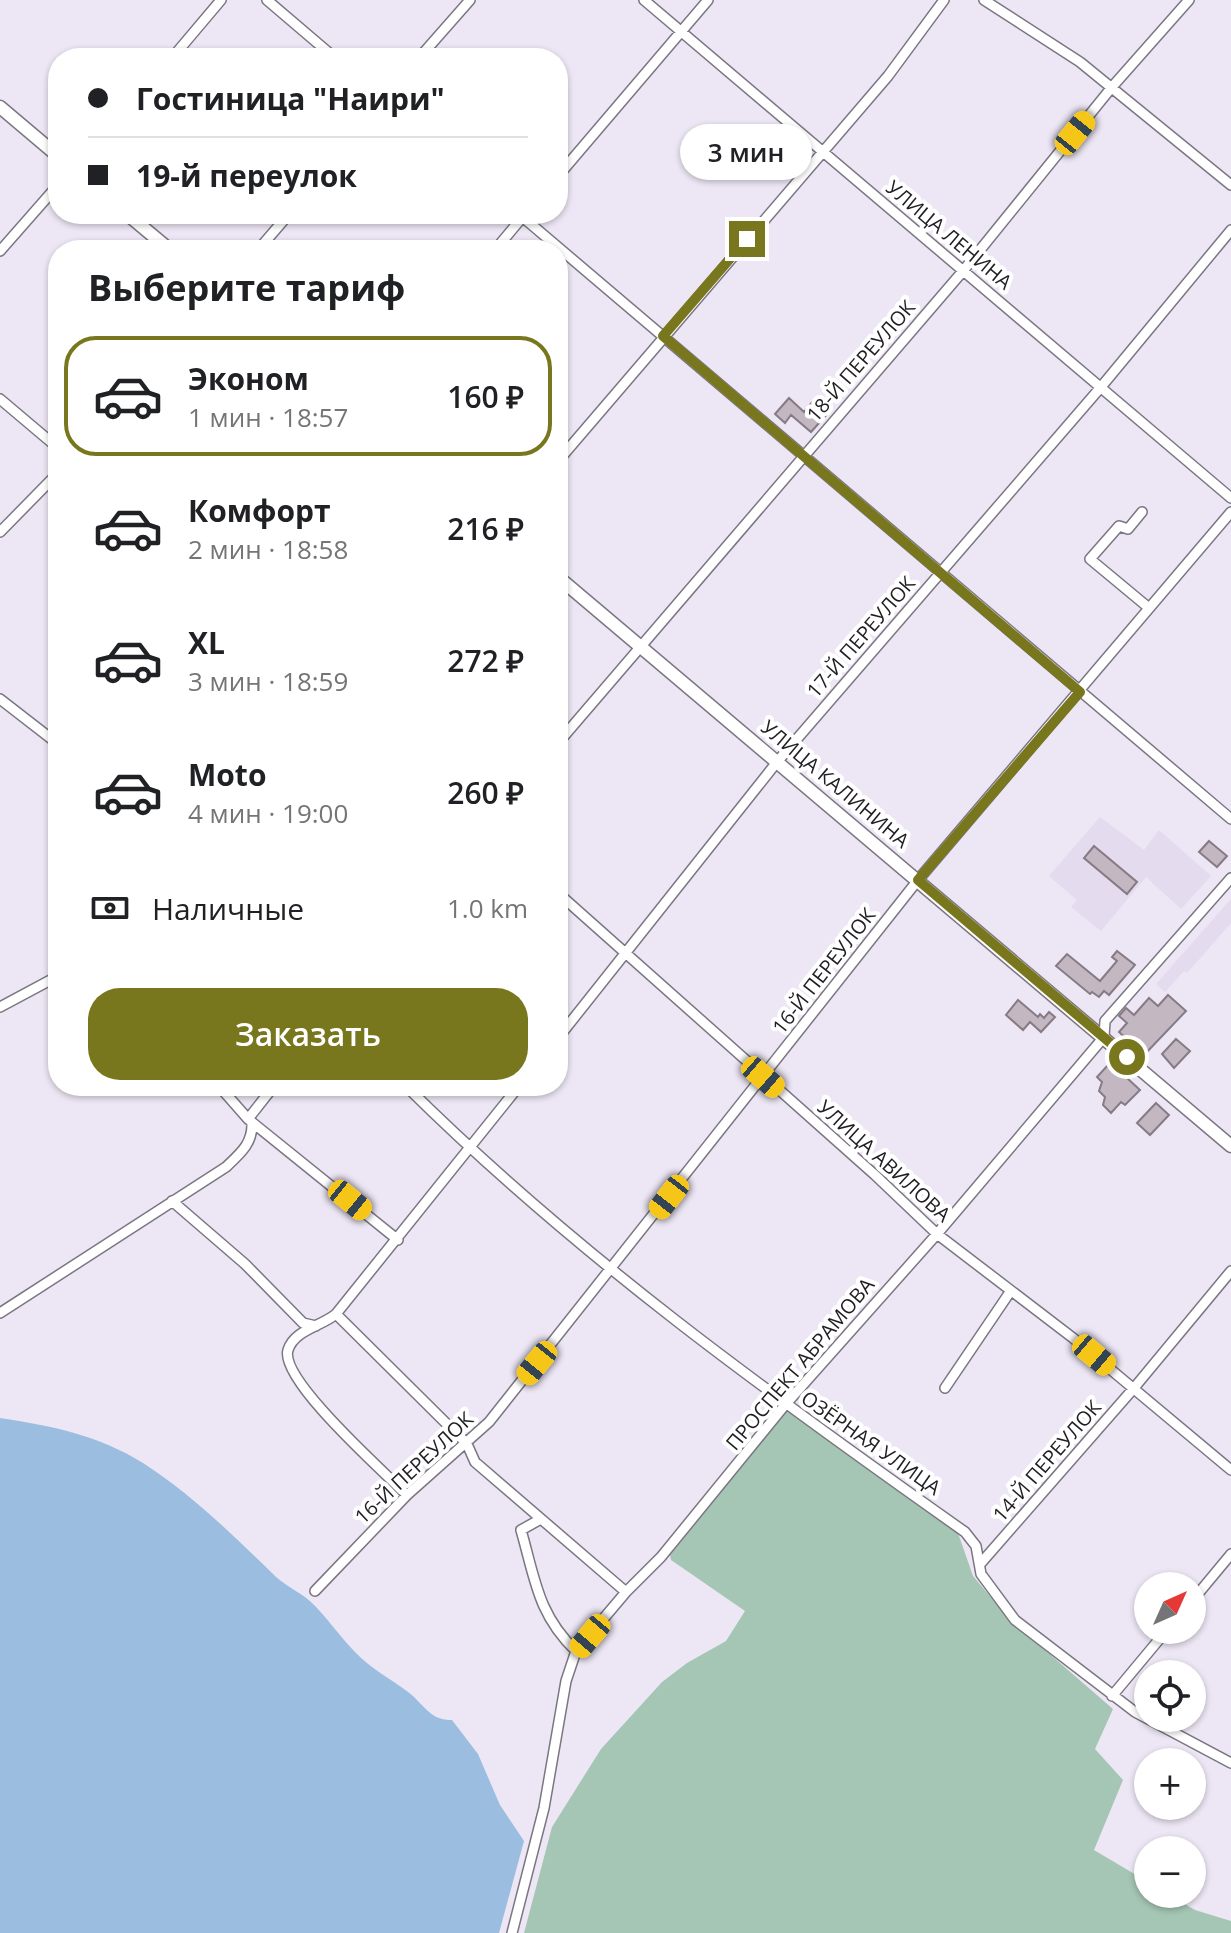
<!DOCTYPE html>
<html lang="ru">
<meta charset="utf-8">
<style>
:root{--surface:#fff;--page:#f2f2f2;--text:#202124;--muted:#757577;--line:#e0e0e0;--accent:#78771e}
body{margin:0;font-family:"Open Sans",sans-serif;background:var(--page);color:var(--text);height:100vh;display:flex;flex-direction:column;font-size:30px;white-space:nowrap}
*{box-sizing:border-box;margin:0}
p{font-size:26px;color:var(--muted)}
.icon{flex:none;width:44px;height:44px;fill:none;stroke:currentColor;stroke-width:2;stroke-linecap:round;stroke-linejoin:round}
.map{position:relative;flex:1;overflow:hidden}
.side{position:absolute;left:48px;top:240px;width:520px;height:856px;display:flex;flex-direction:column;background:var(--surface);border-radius:32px;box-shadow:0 2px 6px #0004}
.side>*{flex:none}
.banner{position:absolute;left:48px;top:48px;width:520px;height:176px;border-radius:32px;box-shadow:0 2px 6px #0004;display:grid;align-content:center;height:176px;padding:0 40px;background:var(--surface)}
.needle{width:52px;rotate:45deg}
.controls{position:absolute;left:1134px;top:1572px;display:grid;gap:16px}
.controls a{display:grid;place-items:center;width:72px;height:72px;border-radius:50%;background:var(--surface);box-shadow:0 2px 6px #0004;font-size:40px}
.end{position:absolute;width:36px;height:36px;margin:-18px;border:10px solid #78771e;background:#fff;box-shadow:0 0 0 4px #fff}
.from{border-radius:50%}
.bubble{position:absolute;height:56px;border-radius:28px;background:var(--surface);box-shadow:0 2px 6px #0004;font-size:26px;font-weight:600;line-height:56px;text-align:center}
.car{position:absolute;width:24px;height:48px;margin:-24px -12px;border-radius:10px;box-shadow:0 0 6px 2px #0007;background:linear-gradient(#f5c518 24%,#345 0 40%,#f5c518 0 76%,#345 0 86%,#f5c518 0)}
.banner b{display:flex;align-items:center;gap:28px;height:76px;font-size:30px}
.banner b+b{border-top:2px solid var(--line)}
.banner i{width:20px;height:20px;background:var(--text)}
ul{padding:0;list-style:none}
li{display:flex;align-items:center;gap:24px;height:120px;margin:0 16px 12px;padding:0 24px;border:4px solid transparent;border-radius:32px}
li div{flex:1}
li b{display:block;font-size:30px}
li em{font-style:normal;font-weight:600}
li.current{border-color:var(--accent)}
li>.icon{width:72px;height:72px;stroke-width:1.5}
h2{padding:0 40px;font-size:36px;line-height:96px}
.pay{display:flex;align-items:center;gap:20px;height:88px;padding:0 40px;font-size:30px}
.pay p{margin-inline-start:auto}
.action{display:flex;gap:16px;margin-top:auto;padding:16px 40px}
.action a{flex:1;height:92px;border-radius:32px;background:var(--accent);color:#fff;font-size:32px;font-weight:600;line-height:92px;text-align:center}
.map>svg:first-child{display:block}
.built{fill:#e4dbef}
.green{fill:#a5c6b4}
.water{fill:#9bbee0}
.building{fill:#c3b7c1;stroke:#867b84;stroke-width:2}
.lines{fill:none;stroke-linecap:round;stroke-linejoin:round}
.street-casing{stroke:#7b7681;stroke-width:12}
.secondary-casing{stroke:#7b7681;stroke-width:15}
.street{stroke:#fff;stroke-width:9}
.secondary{stroke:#fff;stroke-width:12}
.route{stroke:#78771e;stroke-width:10}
.labels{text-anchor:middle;stroke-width:8;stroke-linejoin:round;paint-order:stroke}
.street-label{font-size:20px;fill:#201e22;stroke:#fff}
</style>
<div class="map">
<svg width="1231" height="1933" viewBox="0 0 1231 1933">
<rect width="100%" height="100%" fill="#ede7f5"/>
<path class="built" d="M1100,817L1144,850L1159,830L1211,876L1181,909L1146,877L1101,931L1071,907L1077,900L1049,876Z
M1231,899V923L1187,973L1184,971L1165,992L1156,984Z"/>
<path class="green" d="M788,1410L958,1533L973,1576L1009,1619L1113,1709L1095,1749L1123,1780L1094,1850L1148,1882V1894H1168L1195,1910L1231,1921V1933H524L552,1827L601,1749L662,1682L687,1663L726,1641L745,1611L671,1560L670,1555Z"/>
<path class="water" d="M0,1418C52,1426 98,1435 143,1463C190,1493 233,1535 272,1573C283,1585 299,1591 311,1602C327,1617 339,1636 355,1652C371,1669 390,1678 408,1692C423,1703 430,1721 452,1720L478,1754L500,1805L524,1841L499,1933H0Z"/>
<path class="building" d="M789,398L804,412L814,400L828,413L811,432L791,415L785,423L775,414Z
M1209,841L1227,856L1217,867L1199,852Z
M1094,846L1137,882L1127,894L1084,858Z
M1117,951L1135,965L1109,995L1104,991L1099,997L1092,992L1090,994L1056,966L1067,954L1100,981L1117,961L1112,957Z
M1168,995L1186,1011L1144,1055L1119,1032L1127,1023L1119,1016L1126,1008L1134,1015L1149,998L1158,1006Z
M1018,1000L1038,1017L1040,1014L1044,1018L1049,1012L1055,1017L1041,1032L1030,1022L1023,1030L1006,1015Z
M1176,1039L1190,1051L1174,1068L1162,1054Z
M1108,1065H1113L1140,1090L1125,1105L1121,1102L1111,1113L1103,1105L1105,1097L1099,1091L1102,1082L1097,1077Z
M1156,1103L1169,1115L1150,1135L1137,1123Z"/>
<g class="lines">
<defs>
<path id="street" d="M267,0L335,58
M644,0L1231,498
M984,0L1080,62L1231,185
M172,58L221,0
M419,58L470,0
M558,176L708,0
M519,214L1231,819
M258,250L289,214
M495,250L525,214
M0,251L58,185
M0,399L58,448
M558,461L888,76L944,0
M1142,512L1128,529L1119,526L1090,559L1149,608
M0,532L58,473
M0,699L58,744
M558,743L963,271L1112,87L1189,0
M558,893L875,1175L937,1234L1073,1338L1231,1470
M0,1007L58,976
M558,1038L777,762L1101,387L1231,230
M219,1086L248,1119L398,1240
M406,1086C575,1254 771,1395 965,1532L976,1546L981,1574L1015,1620L1135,1712L1231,1763
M248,1119L274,1086
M172,1201L245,1264L303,1323L316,1326
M0,1313L226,1167C241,1153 253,1143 252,1122
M336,1314L467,1444L475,1462L626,1592
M945,1388L1010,1292
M407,1495C383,1471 279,1379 288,1350C294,1330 322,1326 336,1314L519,1086
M539,1520L521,1530C535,1579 538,1615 576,1651
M981,1563L1134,1388L1231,1271
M315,1591L407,1495L489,1422L918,880L1231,512
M1192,1601L1231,1554
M1112,1696L1167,1630
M512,1933L544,1808L566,1681L576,1651L626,1592L661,1557L785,1405L937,1234L1104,1037L1105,1021L1231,878"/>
<path id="secondary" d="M0,107L58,156
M127,214L170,250
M558,577L1231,1146"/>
</defs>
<use href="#street" class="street-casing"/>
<use href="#secondary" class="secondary-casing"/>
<use href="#street" class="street"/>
<use href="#secondary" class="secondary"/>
</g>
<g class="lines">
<path class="route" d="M747,239L663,336L1080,692L918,880L1127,1057"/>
</g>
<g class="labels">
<g class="street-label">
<text transform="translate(949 235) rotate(40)" y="7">УЛИЦА ЛЕНИНА</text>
<text transform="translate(861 361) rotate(-49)" y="7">18-Й ПЕРЕУЛОК</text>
<text transform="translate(861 637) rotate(-49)" y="7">17-Й ПЕРЕУЛОК</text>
<text transform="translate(835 784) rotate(40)" y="7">УЛИЦА КАЛИНИНА</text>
<text transform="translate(824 971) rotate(-52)" y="7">16-Й ПЕРЕУЛОК</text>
<text transform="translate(884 1161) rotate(42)" y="7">УЛИЦА АВИЛОВА</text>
<text transform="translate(800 1364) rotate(-50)" y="7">ПРОСПЕКТ АБРАМОВА</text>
<text transform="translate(871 1443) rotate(35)" y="7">ОЗЁРНАЯ УЛИЦА</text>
<text transform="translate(1047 1461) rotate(-49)" y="7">14-Й ПЕРЕУЛОК</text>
<text transform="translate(414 1468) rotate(-43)" y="7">16-Й ПЕРЕУЛОК</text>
</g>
</g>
</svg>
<div class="controls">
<a><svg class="needle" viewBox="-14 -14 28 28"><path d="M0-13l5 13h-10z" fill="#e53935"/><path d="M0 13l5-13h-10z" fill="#757577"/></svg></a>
<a><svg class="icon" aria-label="locate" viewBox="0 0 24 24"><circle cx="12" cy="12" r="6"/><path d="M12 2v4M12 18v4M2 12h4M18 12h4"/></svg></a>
<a>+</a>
<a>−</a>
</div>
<i class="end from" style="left:1127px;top:1057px"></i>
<i class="end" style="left:747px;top:239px"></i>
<div class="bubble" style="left:680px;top:124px;width:132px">3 мин</div>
<i class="car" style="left:1075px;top:133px;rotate:39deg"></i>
<i class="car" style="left:763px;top:1077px;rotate:131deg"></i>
<i class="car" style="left:669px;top:1197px;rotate:218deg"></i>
<i class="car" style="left:350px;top:1200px;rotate:129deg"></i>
<i class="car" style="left:1094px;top:1355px;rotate:130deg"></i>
<i class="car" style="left:537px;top:1363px;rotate:219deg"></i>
<i class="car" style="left:590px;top:1636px;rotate:220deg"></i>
<div class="banner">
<b><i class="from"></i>Гостиница &quot;Наири&quot;</b>
<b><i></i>19-й переулок</b>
</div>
<section class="side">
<h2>Выберите тариф</h2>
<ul>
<li class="current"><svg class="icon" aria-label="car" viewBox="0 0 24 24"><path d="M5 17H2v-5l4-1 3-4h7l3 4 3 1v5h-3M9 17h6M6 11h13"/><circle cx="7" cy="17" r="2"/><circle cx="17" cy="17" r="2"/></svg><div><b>Эконом</b><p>1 мин · 18:57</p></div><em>160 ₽</em></li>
<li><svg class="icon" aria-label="car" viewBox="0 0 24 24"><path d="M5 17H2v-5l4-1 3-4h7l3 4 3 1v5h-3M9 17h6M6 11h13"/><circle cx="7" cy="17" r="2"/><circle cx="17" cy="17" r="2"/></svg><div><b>Комфорт</b><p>2 мин · 18:58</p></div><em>216 ₽</em></li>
<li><svg class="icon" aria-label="car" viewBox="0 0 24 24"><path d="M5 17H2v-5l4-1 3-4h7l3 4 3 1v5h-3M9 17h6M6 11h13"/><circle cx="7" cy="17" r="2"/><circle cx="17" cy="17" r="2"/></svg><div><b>XL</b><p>3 мин · 18:59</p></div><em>272 ₽</em></li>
<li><svg class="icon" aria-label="car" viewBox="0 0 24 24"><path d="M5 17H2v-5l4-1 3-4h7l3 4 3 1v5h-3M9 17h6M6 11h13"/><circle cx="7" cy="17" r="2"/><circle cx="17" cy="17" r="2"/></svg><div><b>Moto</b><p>4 мин · 19:00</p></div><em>260 ₽</em></li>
</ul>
<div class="pay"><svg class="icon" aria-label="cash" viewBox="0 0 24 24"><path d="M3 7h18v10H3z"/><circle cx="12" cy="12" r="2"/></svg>Наличные<p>1.0 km</p></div>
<div class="action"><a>Заказать</a></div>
</section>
</div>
